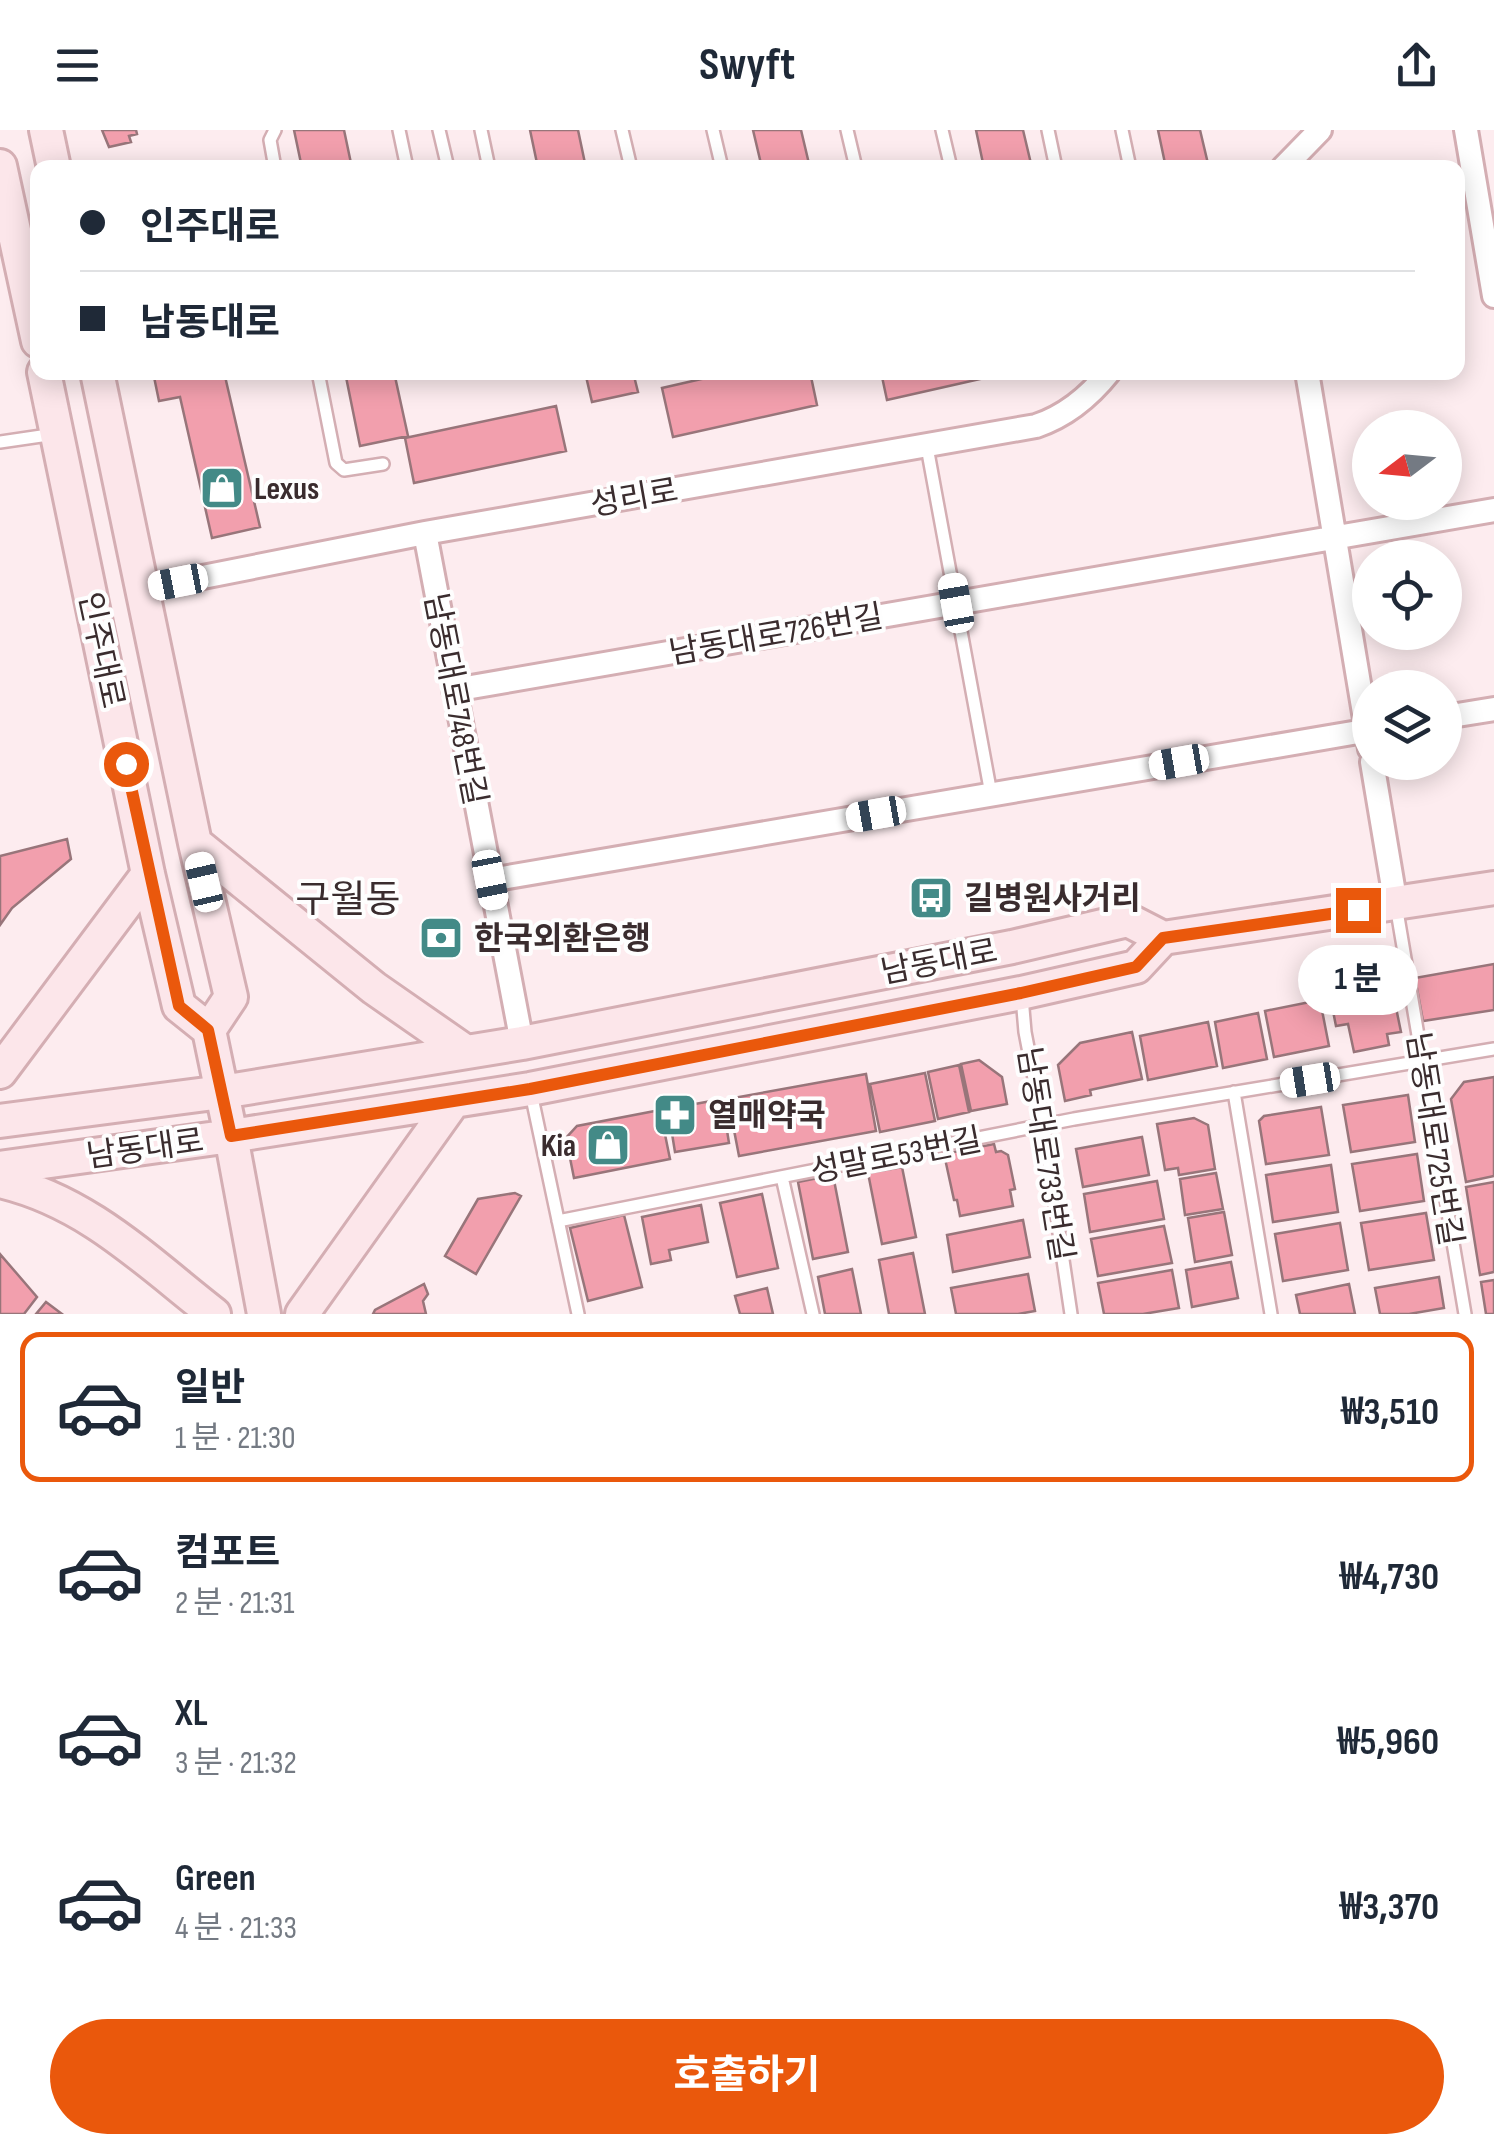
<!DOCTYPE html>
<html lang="ko">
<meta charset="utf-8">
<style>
:root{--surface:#fff;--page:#f6f6f7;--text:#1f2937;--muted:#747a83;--line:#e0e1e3;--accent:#ea580c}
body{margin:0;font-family:"Sofia Sans Condensed","Noto Sans KR",sans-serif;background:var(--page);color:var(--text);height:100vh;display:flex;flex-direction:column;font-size:38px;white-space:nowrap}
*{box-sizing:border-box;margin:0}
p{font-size:32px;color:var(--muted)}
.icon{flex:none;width:55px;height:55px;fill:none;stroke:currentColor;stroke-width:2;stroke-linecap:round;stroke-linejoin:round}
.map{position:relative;height:1184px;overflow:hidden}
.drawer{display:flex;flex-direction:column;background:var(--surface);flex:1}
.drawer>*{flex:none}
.guide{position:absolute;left:30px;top:30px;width:1435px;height:220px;border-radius:20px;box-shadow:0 5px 25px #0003;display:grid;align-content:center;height:220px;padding:0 50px;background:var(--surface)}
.needle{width:65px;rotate:254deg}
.fabs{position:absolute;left:1352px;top:280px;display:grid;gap:20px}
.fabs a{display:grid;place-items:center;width:110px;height:110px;border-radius:50%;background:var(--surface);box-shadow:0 5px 25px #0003;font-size:50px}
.end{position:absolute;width:45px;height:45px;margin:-22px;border:12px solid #ea580c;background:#fff;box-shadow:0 0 0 5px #fff}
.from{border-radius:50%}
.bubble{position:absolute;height:70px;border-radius:35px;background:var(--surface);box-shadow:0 5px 25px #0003;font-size:32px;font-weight:700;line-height:70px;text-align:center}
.car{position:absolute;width:30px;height:60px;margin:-30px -15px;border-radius:12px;box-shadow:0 0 8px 2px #0007;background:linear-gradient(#fff 24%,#345 0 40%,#fff 0 76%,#345 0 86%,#fff 0)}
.guide b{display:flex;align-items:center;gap:35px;height:95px;font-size:38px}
.guide b+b{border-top:2px solid var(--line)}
.guide i{width:25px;height:25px;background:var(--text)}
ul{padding:18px 0 0;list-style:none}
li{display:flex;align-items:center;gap:30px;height:150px;margin:0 20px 15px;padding:0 30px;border:5px solid transparent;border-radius:20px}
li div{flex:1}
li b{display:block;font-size:38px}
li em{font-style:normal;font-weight:700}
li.current{border-color:var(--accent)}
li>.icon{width:90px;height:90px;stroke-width:1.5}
.primary-button{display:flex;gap:20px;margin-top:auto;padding:20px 50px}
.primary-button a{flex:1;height:115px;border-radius:60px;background:var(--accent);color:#fff;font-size:40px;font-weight:700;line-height:115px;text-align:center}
header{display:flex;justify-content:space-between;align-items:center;height:130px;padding:0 50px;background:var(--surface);font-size:45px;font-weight:700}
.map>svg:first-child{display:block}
.building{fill:#f29fad;stroke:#98757a;stroke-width:2.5}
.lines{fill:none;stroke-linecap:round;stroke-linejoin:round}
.lane-casing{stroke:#d4aeb3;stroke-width:16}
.street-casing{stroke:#d4aeb3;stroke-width:28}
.secondary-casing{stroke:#d4aeb3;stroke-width:38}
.lane{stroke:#fff;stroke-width:11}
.street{stroke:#fff;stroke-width:22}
.secondary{stroke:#fce6ea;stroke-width:32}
.route{stroke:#ea580c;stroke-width:12}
.labels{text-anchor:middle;stroke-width:8;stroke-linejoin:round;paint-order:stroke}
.poi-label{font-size:32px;font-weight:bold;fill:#3a2c2e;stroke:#fefefe;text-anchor:start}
.street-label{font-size:32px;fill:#3a2c2e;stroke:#fefefe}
.quarter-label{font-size:38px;fill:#3a2c2e;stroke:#fefefe}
</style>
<header><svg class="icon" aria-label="menu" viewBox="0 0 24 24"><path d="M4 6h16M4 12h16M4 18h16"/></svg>Swyft<svg class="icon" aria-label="share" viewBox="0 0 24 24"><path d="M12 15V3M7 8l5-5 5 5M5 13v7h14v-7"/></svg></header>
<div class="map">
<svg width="1494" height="1184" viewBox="0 0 1494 1184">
<rect width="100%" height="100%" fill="#fdecef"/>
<path class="building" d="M102,0H136L137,4L129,6L131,12L109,17Z
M294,0H344L352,38H302Z
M530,0H578L586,38H538Z
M753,0H801L810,38H762Z
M976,0H1023L1032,38H984Z
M1158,0H1200L1209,38H1166Z
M153,242H224L260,397L212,408L180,267L159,271Z
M345,242H394L408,306L360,316Z
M585,242H633L638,262L592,272Z
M732,242H810L817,275L673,307L662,258Z
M881,242H1011L887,270Z
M556,276L566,321L414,353L405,308Z
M67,709L71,729L12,778L0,795V726Z
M1494,834V880L1423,891L1415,848Z
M1384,860L1393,863L1401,902L1387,904L1389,915L1354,922L1348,894L1336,896L1331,871Z
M1320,870L1329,916L1274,927L1265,881Z
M1258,883L1267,929L1223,938L1215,892Z
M1208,892L1217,936L1148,950L1140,906Z
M1132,902L1142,949L1090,960L1091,965L1065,971L1058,935L1080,913Z
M979,930L1002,947L1007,974L971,981L961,934Z
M959,935L969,982L938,989L928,942Z
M925,943L935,991L880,1002L870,954Z
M866,944L876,1001L739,1026L728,969Z
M1494,947V1046L1466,1052L1451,969L1464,952Z
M1408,965L1415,1012L1351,1022L1343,975Z
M722,969L729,1013L675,1022L668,979Z
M1321,977L1329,1025L1266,1034L1259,991L1264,986Z
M660,980L670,1029L574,1048L566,1008L577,996Z
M1194,988L1208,995L1215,1039L1179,1045L1178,1038L1165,1040L1157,994Z
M1142,1007L1149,1045L1083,1057L1076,1019Z
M994,1014L996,1022L1001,1021L1008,1025L1015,1059L1010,1060L1013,1076L960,1086L957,1070H954L944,1024Z
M1417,1024L1424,1071L1360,1081L1352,1034Z
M1331,1035L1338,1082L1273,1092L1266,1045Z
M902,1037L916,1107L882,1114L868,1043Z
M1216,1043L1223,1079L1185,1085L1180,1049Z
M833,1045L848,1122L813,1129L798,1052Z
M1157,1051L1164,1089L1090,1102L1084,1064Z
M1494,1052V1142L1480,1145L1466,1057Z
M515,1063L521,1066L476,1144L445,1126L478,1069Z
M762,1064L778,1138L737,1147L720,1073Z
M701,1075L708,1112L669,1120L671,1130L651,1134L642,1087Z
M1224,1082L1232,1125L1195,1132L1188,1088Z
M1426,1083L1434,1130L1369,1140L1361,1093Z
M624,1085L642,1157L588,1171L570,1098Z
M1023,1090L1030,1127L953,1142L947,1105Z
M1340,1093L1348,1140L1283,1151L1275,1104Z
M1164,1096L1172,1133L1098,1146L1091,1109Z
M913,1123L925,1184H889L879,1130Z
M0,1124L37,1167L24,1184H0Z
M1231,1132L1238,1168L1192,1177L1186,1140Z
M852,1139L861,1184H825L818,1147Z
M1172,1140L1179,1178L1143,1184H1104L1098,1153Z
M1028,1144L1035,1181L1018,1184H956L951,1158Z
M1439,1147L1444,1178L1409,1184H1380L1375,1158Z
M1494,1150V1184H1486L1481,1152Z
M424,1154L428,1164L423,1171L426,1184H373L375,1180Z
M1349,1154L1355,1184H1300L1296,1165Z
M767,1158L773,1184H740L735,1166Z
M46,1172L62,1184H36Z"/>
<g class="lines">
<defs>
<path id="lane" d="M275,0L270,10L275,38
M399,0L407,38
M439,0L448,38
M481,0L489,38
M622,0L631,38
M713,0L722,38
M847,0L856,38
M942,0L951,38
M1048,0L1056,38
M1122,0L1130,38
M318,242L336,333L344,340L383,334
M0,312L55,304
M927,317L991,664
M1396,775L1465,1184
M1022,867L1025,902L1043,995L1071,1184
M1234,962L1271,1184
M531,963L578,1184
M782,1047L813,1184
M558,1091L1074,989L1494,919"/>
<path id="street" d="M1466,0L1494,166
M1283,38L1320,0
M1307,242L1370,619
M425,403L522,913
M142,459L425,403L1036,296C1066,286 1089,267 1109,242
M454,560L1494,380
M1445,587L1494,579
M1372,632L1396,775
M490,750L1370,600"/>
<path id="secondary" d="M46,0L54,38
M0,36L38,211
M44,242L148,744L179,876L209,900L231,1006L264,1184
M97,242L195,713L231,867L209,900
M195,713L374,858L466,922
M0,942L148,744
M0,991L222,962L522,913L1012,817L1128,790L1163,808L1494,758
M0,1038L231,1006L530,959L1021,863L1136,837L1163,808
M0,1051C87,1071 146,1131 214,1184
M302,1184L453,972"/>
</defs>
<use href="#lane" class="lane-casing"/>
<use href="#street" class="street-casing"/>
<use href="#secondary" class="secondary-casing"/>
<use href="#lane" class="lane"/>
<use href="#street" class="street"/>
<use href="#secondary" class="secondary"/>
</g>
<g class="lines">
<path class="route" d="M126,634L179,876L208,900L231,1006L530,959L1021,863L1136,837L1163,808L1358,780"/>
</g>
<defs>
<symbol id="shop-square" viewBox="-11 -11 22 22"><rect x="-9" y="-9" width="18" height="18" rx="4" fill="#438a87" stroke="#fefefe"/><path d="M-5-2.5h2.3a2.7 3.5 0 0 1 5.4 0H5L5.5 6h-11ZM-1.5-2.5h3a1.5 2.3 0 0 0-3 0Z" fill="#fff"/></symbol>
<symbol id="bus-square" viewBox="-11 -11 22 22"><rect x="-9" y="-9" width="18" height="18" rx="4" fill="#438a87" stroke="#fefefe"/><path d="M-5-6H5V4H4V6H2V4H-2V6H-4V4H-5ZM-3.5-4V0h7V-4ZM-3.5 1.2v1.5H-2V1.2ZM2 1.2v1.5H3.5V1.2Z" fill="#fff"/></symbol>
<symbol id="bank-square" viewBox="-11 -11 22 22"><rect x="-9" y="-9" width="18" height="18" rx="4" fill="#438a87" stroke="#fefefe"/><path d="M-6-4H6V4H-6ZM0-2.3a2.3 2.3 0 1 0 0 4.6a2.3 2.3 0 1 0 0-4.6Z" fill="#fff"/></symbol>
<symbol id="pharmacy-square" viewBox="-11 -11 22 22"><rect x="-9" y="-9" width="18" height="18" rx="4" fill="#438a87" stroke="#fefefe"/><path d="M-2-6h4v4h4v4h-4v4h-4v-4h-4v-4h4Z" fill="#fff"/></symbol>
</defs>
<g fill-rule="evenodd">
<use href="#shop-square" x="197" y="333" width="50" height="50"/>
<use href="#bus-square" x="906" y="743" width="50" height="50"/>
<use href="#bank-square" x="416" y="783" width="50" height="50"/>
<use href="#pharmacy-square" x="650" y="960" width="50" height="50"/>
<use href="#shop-square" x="583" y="990" width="50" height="50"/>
</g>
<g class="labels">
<g class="poi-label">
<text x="254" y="369">Lexus</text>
<text x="964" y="779">길병원사거리</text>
<text x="474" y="819">한국외환은행</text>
<text x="708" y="996">열매약국</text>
<text x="576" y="1026" text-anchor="end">Kia</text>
</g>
<g class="street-label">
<text transform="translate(634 367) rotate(-10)" y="11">성리로</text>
<text transform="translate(776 504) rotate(-10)" y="11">남동대로726번길</text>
<text transform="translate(102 520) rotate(78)" y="11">인주대로</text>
<text transform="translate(456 569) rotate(79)" y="11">남동대로748번길</text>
<text transform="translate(939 831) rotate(-11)" y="11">남동대로</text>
<text transform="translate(1435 1009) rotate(81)" y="11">남동대로725번길</text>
<text transform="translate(145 1018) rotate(-8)" y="11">남동대로</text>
<text transform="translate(1046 1024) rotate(81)" y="11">남동대로733번길</text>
<text transform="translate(896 1025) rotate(-11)" y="11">성말로53번길</text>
</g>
<g class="quarter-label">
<text x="348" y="782">구월동</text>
</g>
</g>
</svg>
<div class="fabs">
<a><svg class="needle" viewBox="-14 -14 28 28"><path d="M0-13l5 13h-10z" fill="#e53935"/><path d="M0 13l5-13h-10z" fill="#747a83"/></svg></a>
<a><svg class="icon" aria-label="locate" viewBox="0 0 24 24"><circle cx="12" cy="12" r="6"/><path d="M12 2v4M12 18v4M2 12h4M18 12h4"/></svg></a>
<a><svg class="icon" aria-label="layers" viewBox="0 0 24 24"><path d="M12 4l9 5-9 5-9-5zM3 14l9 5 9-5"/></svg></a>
</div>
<i class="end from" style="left:126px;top:634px"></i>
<i class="end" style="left:1358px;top:780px"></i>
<div class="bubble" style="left:1298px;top:815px;width:120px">1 분</div>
<i class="car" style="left:178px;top:452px;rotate:259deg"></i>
<i class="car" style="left:956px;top:473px;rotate:350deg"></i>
<i class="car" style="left:1179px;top:632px;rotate:260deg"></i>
<i class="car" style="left:876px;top:684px;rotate:260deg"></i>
<i class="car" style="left:490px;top:750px;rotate:169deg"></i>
<i class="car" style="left:204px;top:752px;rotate:347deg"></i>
<i class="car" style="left:1310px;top:950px;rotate:261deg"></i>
<div class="guide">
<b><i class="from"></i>인주대로</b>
<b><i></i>남동대로</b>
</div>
</div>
<section class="drawer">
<ul>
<li class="current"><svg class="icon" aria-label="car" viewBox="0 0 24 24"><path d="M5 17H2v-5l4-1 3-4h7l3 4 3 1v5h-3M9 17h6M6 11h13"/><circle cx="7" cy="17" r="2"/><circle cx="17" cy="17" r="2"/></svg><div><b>일반</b><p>1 분 · 21:30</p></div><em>₩3,510</em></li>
<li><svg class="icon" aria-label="car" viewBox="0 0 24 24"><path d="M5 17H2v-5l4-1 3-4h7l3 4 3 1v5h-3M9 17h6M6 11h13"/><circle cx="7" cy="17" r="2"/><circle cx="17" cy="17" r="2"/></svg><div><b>컴포트</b><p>2 분 · 21:31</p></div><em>₩4,730</em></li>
<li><svg class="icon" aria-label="car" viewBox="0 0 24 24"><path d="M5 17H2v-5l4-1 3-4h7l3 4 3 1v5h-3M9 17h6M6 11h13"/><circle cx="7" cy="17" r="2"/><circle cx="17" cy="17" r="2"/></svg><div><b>XL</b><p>3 분 · 21:32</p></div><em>₩5,960</em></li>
<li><svg class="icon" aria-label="car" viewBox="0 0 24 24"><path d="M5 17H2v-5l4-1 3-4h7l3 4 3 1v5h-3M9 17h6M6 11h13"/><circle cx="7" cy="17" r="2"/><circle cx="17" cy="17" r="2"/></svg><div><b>Green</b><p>4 분 · 21:33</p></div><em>₩3,370</em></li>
</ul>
<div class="primary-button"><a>호출하기</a></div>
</section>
